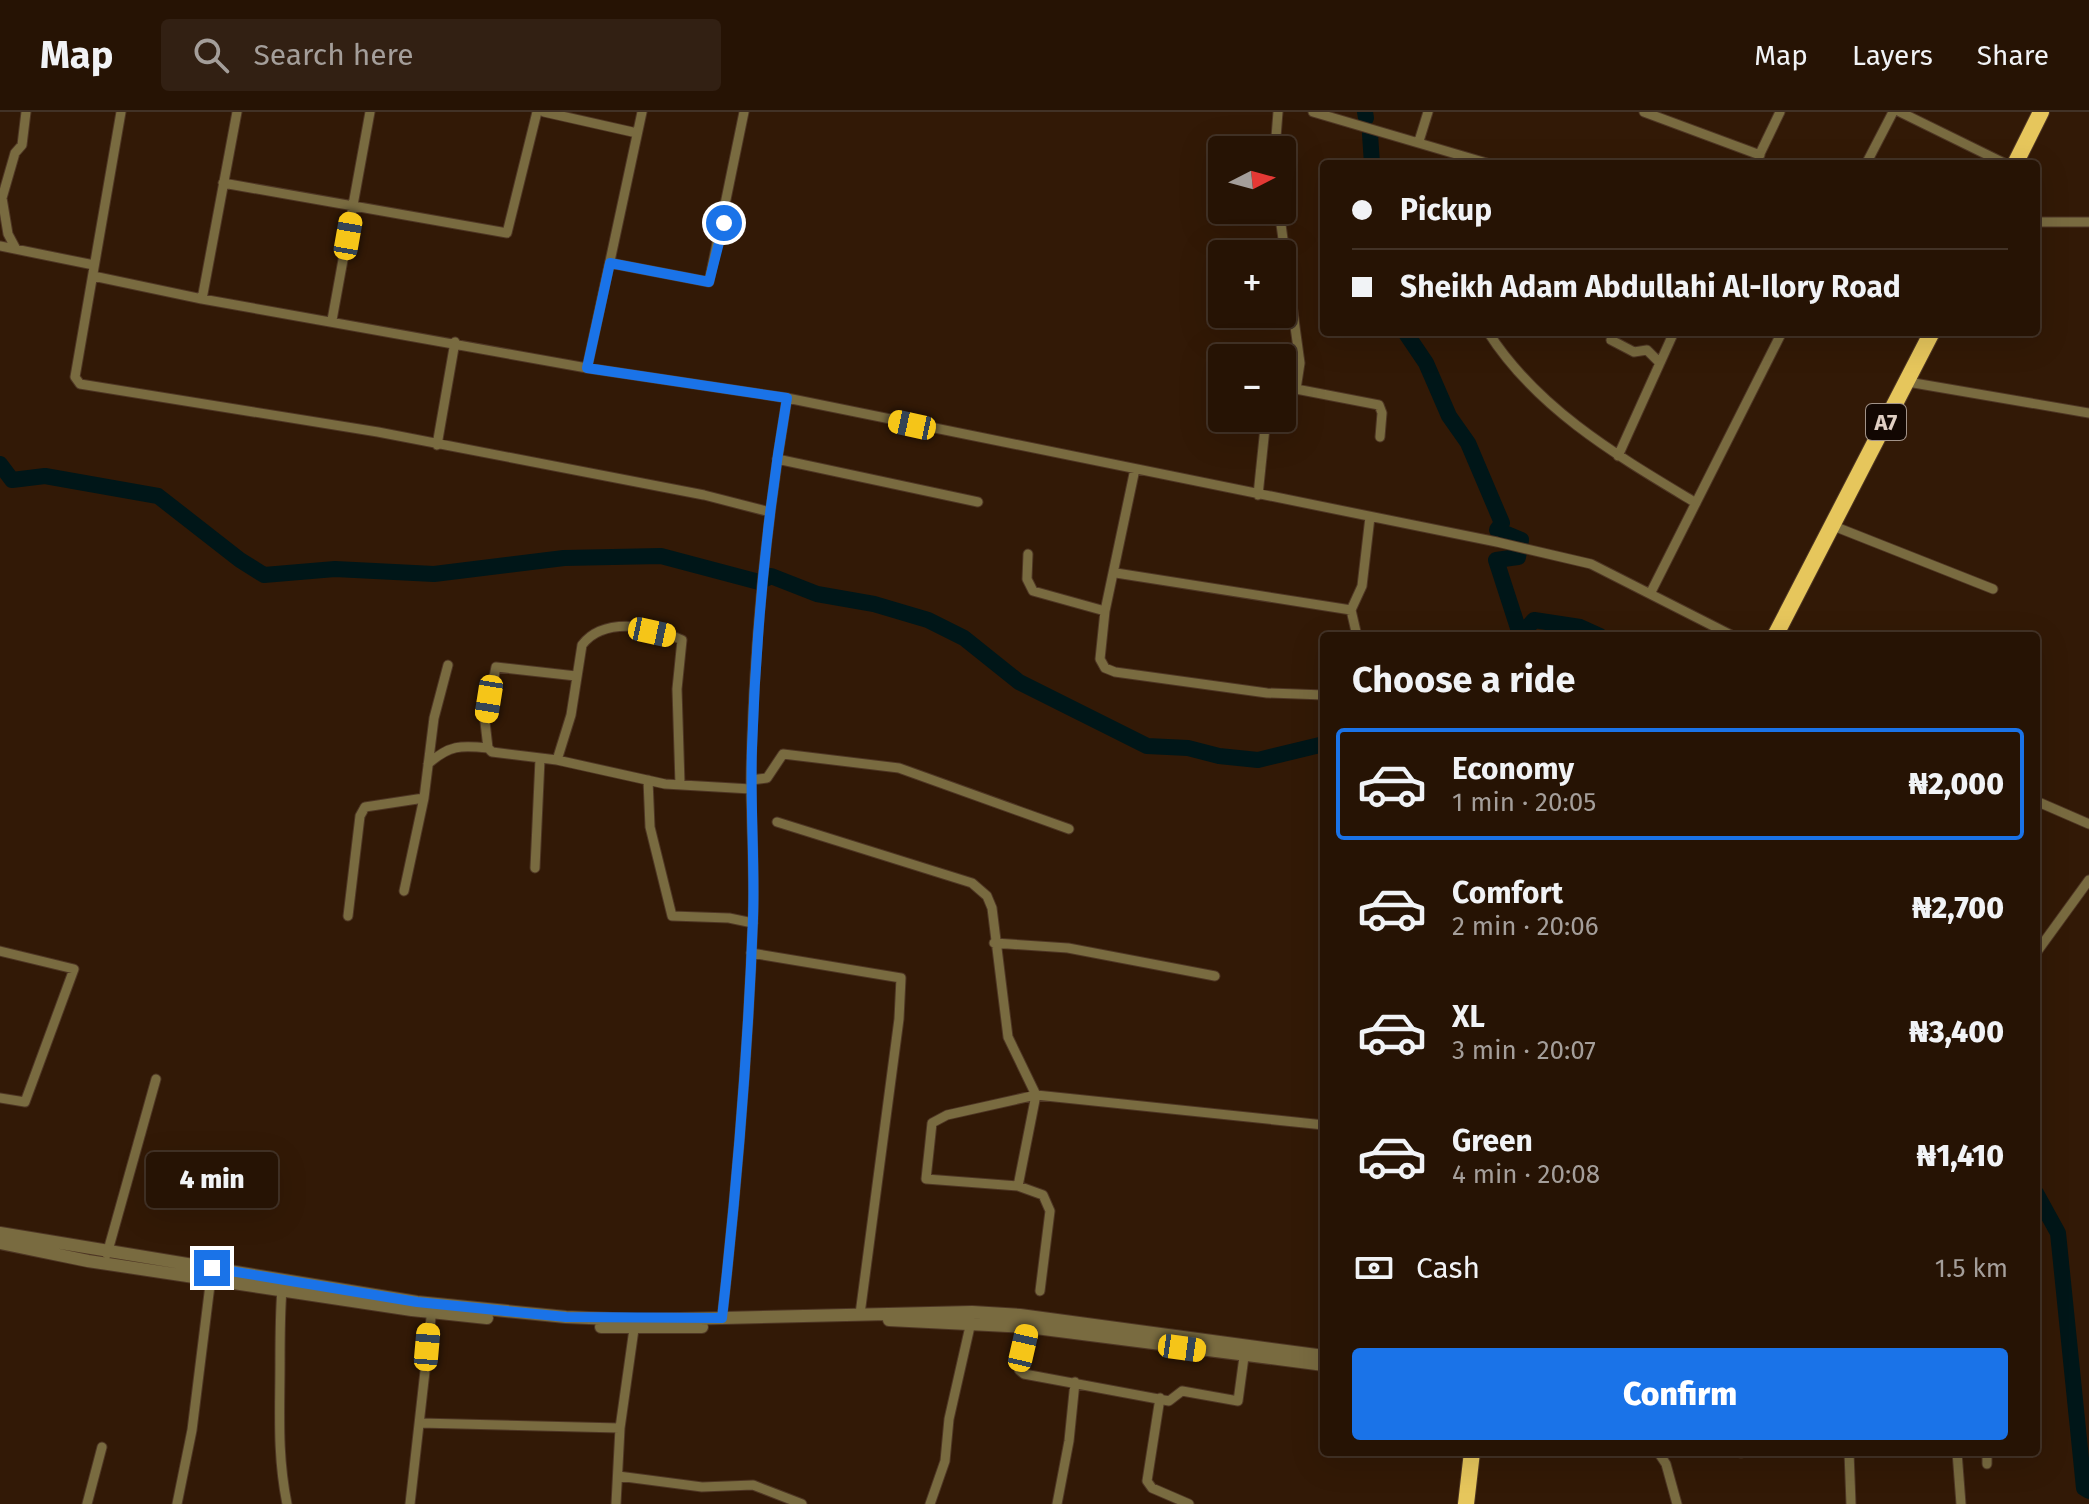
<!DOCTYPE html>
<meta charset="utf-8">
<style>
:root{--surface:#261304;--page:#322013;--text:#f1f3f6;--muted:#a49e9a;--line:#423226;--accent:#1a73e8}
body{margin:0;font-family:"Fira Sans",sans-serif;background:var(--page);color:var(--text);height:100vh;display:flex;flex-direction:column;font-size:30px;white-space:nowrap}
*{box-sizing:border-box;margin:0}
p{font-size:26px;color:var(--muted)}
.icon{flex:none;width:44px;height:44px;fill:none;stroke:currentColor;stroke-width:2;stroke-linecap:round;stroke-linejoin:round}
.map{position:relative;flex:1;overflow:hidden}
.sheet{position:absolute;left:1320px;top:520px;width:720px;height:824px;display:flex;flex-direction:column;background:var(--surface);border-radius:8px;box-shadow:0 8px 32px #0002,0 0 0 2px var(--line)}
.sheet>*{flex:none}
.banner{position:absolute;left:1320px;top:48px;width:720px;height:176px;border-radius:8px;box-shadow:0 8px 32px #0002,0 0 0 2px var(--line);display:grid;align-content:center;height:176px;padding:0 32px;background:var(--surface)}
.needle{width:52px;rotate:84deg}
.buttons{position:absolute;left:1208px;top:24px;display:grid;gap:16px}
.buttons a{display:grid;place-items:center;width:88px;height:88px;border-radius:8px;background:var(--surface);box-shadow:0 8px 32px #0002,0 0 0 2px var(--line);font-size:40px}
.end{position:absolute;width:36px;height:36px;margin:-18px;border:10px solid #1a73e8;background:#fff;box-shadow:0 0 0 4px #fff}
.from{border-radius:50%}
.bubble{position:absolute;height:56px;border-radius:8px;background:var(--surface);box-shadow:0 8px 32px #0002,0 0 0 2px var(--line);font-size:26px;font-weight:800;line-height:56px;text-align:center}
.car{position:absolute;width:24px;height:48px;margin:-24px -12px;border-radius:10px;box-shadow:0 0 6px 2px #0007;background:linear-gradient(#f5c518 24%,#345 0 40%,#f5c518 0 76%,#345 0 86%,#f5c518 0)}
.banner b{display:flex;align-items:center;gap:28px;height:76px;font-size:30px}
.banner b+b{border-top:2px solid var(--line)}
.banner i{width:20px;height:20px;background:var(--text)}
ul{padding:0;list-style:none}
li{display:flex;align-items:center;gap:24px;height:112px;margin:0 16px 12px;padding:0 16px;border:4px solid transparent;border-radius:8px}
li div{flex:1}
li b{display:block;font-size:30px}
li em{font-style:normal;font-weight:800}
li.selected{border-color:var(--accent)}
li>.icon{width:72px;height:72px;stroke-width:1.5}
h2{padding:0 32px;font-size:36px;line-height:96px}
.pay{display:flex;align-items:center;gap:20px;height:88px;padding:0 32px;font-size:30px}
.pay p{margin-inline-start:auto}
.primary-button{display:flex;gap:16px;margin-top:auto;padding:16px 32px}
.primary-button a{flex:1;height:92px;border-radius:8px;background:var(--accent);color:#fff;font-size:32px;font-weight:800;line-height:92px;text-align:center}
header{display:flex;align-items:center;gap:48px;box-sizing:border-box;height:112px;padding:0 40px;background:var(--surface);border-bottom:2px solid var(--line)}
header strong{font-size:38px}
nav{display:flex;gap:44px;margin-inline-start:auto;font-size:28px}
.search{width:560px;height:72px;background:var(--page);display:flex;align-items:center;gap:20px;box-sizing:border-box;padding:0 28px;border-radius:8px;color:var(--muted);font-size:30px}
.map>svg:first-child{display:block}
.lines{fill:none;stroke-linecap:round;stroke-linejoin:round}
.river{stroke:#001618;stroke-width:16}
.minor-casing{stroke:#4e3624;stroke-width:11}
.tertiary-casing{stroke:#4e3624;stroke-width:14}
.trunk-casing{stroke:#4e3624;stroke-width:18}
.minor{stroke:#796b40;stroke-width:9}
.tertiary{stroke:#796b40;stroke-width:12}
.trunk{stroke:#e6c65c;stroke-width:16}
.route{stroke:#1a73e8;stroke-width:10}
.labels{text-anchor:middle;stroke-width:8;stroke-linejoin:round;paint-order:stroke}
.shield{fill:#120702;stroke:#a29389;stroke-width:2}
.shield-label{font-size:22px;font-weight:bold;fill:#e0cfc3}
</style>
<header>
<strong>Map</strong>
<div class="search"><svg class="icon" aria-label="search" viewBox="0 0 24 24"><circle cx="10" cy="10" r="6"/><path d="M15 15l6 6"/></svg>Search here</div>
<nav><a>Map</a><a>Layers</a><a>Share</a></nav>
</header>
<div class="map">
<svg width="2089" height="1392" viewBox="0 0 2089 1392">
<rect width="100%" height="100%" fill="#321906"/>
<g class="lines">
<path class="river" d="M1365,0L1366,6
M1370,22L1372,52
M1405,220L1426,251L1449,304L1468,331L1502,411L1497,418L1521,428L1518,445L1496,448L1518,516H1527L1534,508L1580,515L1600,524
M0,352L12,368L45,364L158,384L240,448L264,463L335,457L434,462L564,446L661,444L759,470L771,464L817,482L874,492L928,508L964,526L1019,570L1147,634L1188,636L1219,644L1258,648L1324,632
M2036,1081L2058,1121L2084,1376L2089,1379"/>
<defs>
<path id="minor" d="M121,0L75,265L80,272L378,320L704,383L770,400
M544,0L637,21
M1313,0L1490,52
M1644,0L1760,43
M1900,0L2006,52
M1419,29L1428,0
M1275,38L1278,0
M1755,52L1780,0
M1866,52L1893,0
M223,71L507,121L537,0
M1279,98L1300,251L1296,277L1282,275
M2036,110H2089
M0,134L94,153
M16,137L8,122L2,86L15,41L22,33L26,0
M610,151L709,170L744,0
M93,164L202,187L587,256L787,286L1497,430L1591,452L1733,524
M202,187L237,0
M332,208L370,0
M1488,220C1538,298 1618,344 1696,391
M1614,220L1611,228L1634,240L1647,238L1660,251
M587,256L642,0
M1908,270L2089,301
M1296,277L1379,293L1382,301L1380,325
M437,333L455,230
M1618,344L1674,220
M777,347L978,390
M1135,357L1105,499L1100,547L1105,556L1115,560L1267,581L1324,583
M1258,383L1266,306
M1836,415L1993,477
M1028,442L1027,467L1033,479L1105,499
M1116,461L1351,498
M1651,480L1782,220
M1357,524L1351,498L1362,474L1370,405
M488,636L485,610L496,555L576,564
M557,648L571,603L582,533C604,504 654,514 682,528L677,577L680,672
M428,652C449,633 461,633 488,636L492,640L557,648L665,672L751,677
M648,668L650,715L672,804L729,806L753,811
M751,668L767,666L783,642L899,656L1069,717
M2036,689L2089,712
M777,710L972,771L987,784L992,796L1008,925L1036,983L1018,1074L1043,1083L1050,1099L1040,1179
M535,756L540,647
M404,779L424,686L434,606L448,553
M348,804L360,704L365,695L424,686
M994,831L1068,836L1215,864
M0,839L74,857L25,990L0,986
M751,841L901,866L899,907L860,1202
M2036,841L2089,768
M1018,1074L926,1067L932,1011L947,1003L1036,983L1324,1013
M107,1142L156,967
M282,1177C280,1202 280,1225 280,1250C280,1301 277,1342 287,1392
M722,1206C737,1073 748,940 753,806C755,760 751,713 751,667C753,539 766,412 787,286
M1028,1215L1019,1258L1024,1262L1169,1289L1182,1279L1238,1289L1244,1245
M1160,1286L1147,1369L1152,1376L1189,1392
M420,1311L620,1316
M1658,1340L1666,1352L1677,1392
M1740,1340L1741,1341
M1849,1340L1851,1392
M1957,1340L1961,1392
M1987,1340V1352
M618,1364L702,1375L753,1373L802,1392
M87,1392L102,1335
M177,1392L192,1318L211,1165
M410,1392L432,1197
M616,1392L620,1316L634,1217
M930,1392L945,1349L949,1307L971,1210
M1057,1392L1069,1329L1075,1270"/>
<path id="tertiary" d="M0,1121L417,1190L566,1205L636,1208L972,1200L1020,1203L1324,1244
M0,1131L88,1149L412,1198L487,1206
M889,1208L1028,1215L1324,1253
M601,1215H702"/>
<path id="trunk" d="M2015,52L2041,0
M1775,524L1932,220
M1466,1392L1472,1340"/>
</defs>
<use href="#minor" class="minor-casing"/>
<use href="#tertiary" class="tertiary-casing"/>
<use href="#trunk" class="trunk-casing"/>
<use href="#minor" class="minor"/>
<use href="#tertiary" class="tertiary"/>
<use href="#trunk" class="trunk"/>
</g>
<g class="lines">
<path class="route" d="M212,1156L417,1190L566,1205L722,1206C737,1073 748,940 753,806C755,750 750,693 752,636C756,519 767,402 787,286L587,256L610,151L709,170L724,111"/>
</g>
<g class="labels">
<rect class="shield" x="1866" y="292" width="40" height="36" rx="6"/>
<g class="shield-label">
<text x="1886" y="318">A7</text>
</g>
</g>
</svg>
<div class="buttons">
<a><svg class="needle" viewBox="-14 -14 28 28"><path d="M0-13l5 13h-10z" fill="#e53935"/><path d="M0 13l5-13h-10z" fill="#a49e9a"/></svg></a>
<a>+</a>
<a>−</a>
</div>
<i class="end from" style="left:724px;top:111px"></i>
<i class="end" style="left:212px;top:1156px"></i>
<div class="bubble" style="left:146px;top:1040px;width:132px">4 min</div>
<i class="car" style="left:348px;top:124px;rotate:10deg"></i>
<i class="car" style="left:912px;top:313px;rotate:282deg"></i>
<i class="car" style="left:652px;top:520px;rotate:102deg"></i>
<i class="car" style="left:489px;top:587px;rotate:189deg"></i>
<i class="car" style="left:427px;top:1235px;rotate:5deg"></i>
<i class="car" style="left:1023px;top:1236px;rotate:13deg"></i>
<i class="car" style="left:1182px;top:1236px;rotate:98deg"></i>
<div class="banner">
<b><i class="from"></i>Pickup</b>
<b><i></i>Sheikh Adam Abdullahi Al-Ilory Road</b>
</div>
<section class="sheet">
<h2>Choose a ride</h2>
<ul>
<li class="selected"><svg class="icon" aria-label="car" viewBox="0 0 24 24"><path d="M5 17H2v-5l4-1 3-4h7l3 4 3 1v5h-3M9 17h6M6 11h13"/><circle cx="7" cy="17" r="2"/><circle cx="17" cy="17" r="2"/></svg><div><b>Economy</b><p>1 min · 20:05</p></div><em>₦2,000</em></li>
<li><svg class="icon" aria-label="car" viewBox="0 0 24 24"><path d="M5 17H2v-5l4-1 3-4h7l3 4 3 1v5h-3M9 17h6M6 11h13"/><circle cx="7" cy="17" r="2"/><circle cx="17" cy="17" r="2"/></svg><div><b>Comfort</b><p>2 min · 20:06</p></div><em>₦2,700</em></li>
<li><svg class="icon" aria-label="car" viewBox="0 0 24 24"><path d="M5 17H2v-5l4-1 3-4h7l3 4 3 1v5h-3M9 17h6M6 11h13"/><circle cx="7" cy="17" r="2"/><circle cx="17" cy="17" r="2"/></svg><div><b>XL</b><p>3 min · 20:07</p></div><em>₦3,400</em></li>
<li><svg class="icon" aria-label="car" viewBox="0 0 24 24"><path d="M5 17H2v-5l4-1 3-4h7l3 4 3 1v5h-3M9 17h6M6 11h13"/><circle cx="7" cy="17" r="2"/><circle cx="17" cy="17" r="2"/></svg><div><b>Green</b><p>4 min · 20:08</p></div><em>₦1,410</em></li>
</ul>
<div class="pay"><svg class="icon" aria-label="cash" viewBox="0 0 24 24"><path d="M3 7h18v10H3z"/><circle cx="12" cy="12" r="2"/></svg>Cash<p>1.5 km</p></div>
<div class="primary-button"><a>Confirm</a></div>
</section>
</div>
